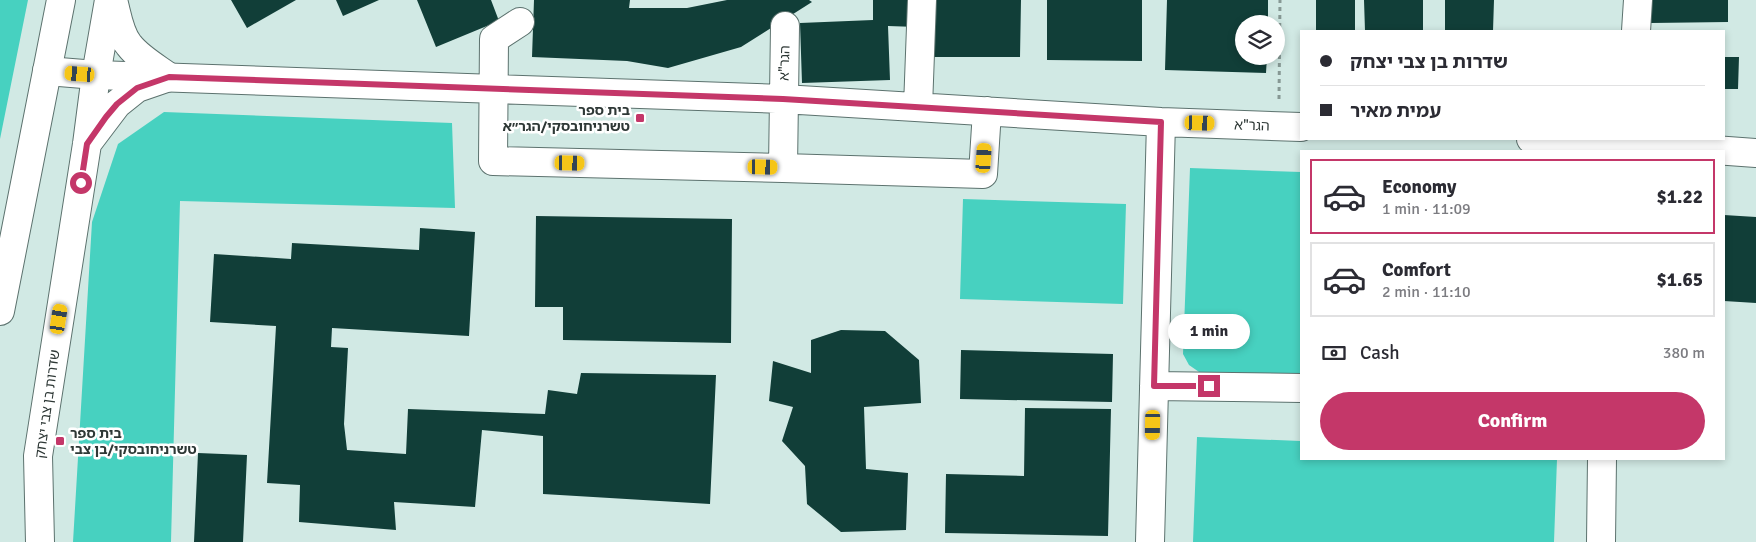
<!DOCTYPE html>
<meta charset="utf-8">
<style>
:root{--surface:#fff;--page:#f7f7f7;--text:#2b2b33;--muted:#7c7c81;--line:#e1e1e2;--accent:#c43769}
body{margin:0;font-family:Signika,"Noto Sans Hebrew",sans-serif;background:var(--page);color:var(--text);height:100vh;display:flex;flex-direction:column;font-size:19px;white-space:nowrap}
*{box-sizing:border-box;margin:0}
p{font-size:16px;color:var(--muted)}
.icon{flex:none;width:28px;height:28px;fill:none;stroke:currentColor;stroke-width:2;stroke-linecap:round;stroke-linejoin:round}
.map{position:relative;flex:1;overflow:hidden}
.side{position:absolute;left:1300px;top:150px;width:425px;height:310px;display:flex;flex-direction:column;background:var(--surface);border-radius:0px;box-shadow:0 2px 8px #0003}
.side>*{flex:none}
.banner{position:absolute;left:1300px;top:30px;width:425px;height:110px;border-radius:0px;box-shadow:0 2px 8px #0003;display:grid;align-content:center;height:110px;padding:0 20px;background:var(--surface)}
.fabs{position:absolute;left:1235px;top:15px;display:grid;gap:10px}
.fabs a{display:grid;place-items:center;width:50px;height:50px;border-radius:50%;background:var(--surface);box-shadow:0 2px 8px #0003;font-size:25px}
.end{position:absolute;width:22px;height:22px;margin:-11px;border:6px solid #c43769;background:#fff;box-shadow:0 0 0 2px #fff}
.from{border-radius:50%}
.bubble{position:absolute;height:35px;border-radius:18px;background:var(--surface);box-shadow:0 2px 8px #0003;font-size:16px;font-weight:800;line-height:35px;text-align:center}
.car{position:absolute;width:15px;height:30px;margin:-15px -8px;border-radius:6px;box-shadow:0 0 4px 1px #0007;background:linear-gradient(#f5c518 24%,#345 0 40%,#f5c518 0 76%,#345 0 86%,#f5c518 0)}
.banner b{display:flex;align-items:center;gap:18px;height:48px;font-size:19px}
.banner b+b{border-top:1px solid var(--line)}
.banner i{width:12px;height:12px;background:var(--text)}
ul{padding:9px 0 0;list-style:none}
li{display:flex;align-items:center;gap:15px;height:75px;margin:0 10px 8px;padding:0 10px;border:2px solid var(--line);border-radius:0px}
li div{flex:1}
li b{display:block;font-size:19px}
li em{font-style:normal;font-weight:800}
li.on{border-color:var(--accent)}
li>.icon{width:45px;height:45px;stroke-width:1.5}
.pay{display:flex;align-items:center;gap:12px;height:55px;padding:0 20px;font-size:19px}
.pay p{margin-inline-start:auto}
.button{display:flex;gap:10px;margin-top:auto;padding:10px 20px}
.button a{flex:1;height:58px;border-radius:30px;background:var(--accent);color:#fff;font-size:20px;font-weight:800;line-height:58px;text-align:center}
.map>svg:first-child{display:block}
.green{fill:#47d1c0}
.building{fill:#113e38}
.lines{fill:none;stroke-linecap:round;stroke-linejoin:round}
.minor-casing{stroke:#5c726e;stroke-width:30}
.major-casing{stroke:#5c726e;stroke-width:30}
.path{stroke:#869894;stroke-width:3;stroke-dasharray:4 4;stroke-linecap:butt}
.minor{stroke:#fff;stroke-width:28}
.major{stroke:#fff;stroke-width:28}
.route{stroke:#c43769;stroke-width:6}
.poi-dot{fill:#c43769;stroke:#fff;stroke-width:2}
.labels{text-anchor:middle;stroke-width:5;stroke-linejoin:round;paint-order:stroke}
.street-label{font-size:14px;fill:#2e3836;stroke:#fff}
.poi-label{font-size:14px;font-weight:bold;fill:#2e3836;stroke:#fff;text-anchor:end}
</style>
<div class="map">
<svg width="1756" height="542" viewBox="0 0 1756 542">
<rect width="100%" height="100%" fill="#d1e9e4"/>
<path class="green" d="M0,0H28L0,139Z
M164,112L452,123L455,208L180,201L171,542H73L92,222L118,144Z
M1190,168L1301,172V377L1202,374L1189,365L1183,354Z
M963,199L1126,204L1123,304L960,299Z
M1197,437L1301,441V459H1557L1554,542H1193Z"/>
<path class="building" d="M231,0H296L247,28Z
M336,0H379L343,16Z
M417,0H491L499,21L436,47Z
M534,0H630L629,8H687L727,0H809L812,2L741,47L668,68L627,61L532,57Z
M873,0H917V27L888,26L890,80L802,83L800,23L873,20Z
M932,0H1021L1020,57H932Z
M1047,0H1142V61L1047,60Z
M1167,0H1268V24H1244V56H1267L1266,73L1165,70Z
M1316,0H1355V31H1316Z
M1364,0H1423V31H1365Z
M1445,0H1494L1493,31H1445Z
M1651,0H1728V22L1651,23Z
M1724,57H1739L1738,89H1724Z
M1724,215L1756,217V303L1724,301Z
M536,216L732,219L731,343L563,340V307H535Z
M420,228L475,232L469,336L332,328L331,347L348,348L344,424L347,450L406,454L408,409L545,414L548,390L577,394L581,373L716,375L710,504L543,494V436L482,430L475,507L394,502L396,530L299,522L300,485L267,483L276,326L210,322L214,254L291,259L292,243L419,250Z
M841,330L885,331L919,360L921,403L864,407L866,469L908,473L906,530L841,532L807,504L805,466L782,441L793,407L769,401L773,361L811,373V340Z
M961,350L1113,354L1112,402L960,399Z
M1025,408L1111,409L1108,536L945,533L946,474L1024,476Z
M198,453L247,455L243,542H194Z"/>
<g class="lines">
<defs>
<path id="minor" d="M520,22L494,39L493,161L783,168
M785,26L783,168L983,174L987,111
M1636,31L1638,0
M47,71L96,75L783,99L1161,122L1301,127
M918,107L922,0
M1531,139L1632,144L1756,153
M1154,386L1301,388
M1150,542L1161,122
M1601,542L1602,459"/>
<path id="major" d="M113,0C117,14 119,33 129,45C139,58 155,67 169,77
M89,141L117,104L137,88L169,77
M0,311L61,0
M40,542L38,456L87,144L96,75L109,0"/>
</defs>
<use href="#minor" class="minor-casing"/>
<use href="#major" class="major-casing"/>
<path class="path" d="M1279,99L1280,0"/>
<use href="#minor" class="minor"/>
<use href="#major" class="major"/>
</g>
<g class="lines">
<path class="route" d="M81,183L87,144L106,117L117,104L137,88L169,77L783,99L1161,122L1154,386H1209"/>
</g>
<g class="poi-dot">
<rect x="635" y="113" width="10" height="10" rx="2.5"/>
<rect x="55" y="436" width="10" height="10" rx="2.5"/>
</g>
<g class="labels">
<g class="street-label">
<text transform="translate(784 63) rotate(-88)" y="5">הגר"א</text>
<text transform="translate(1252 125) rotate(2)" y="5">הגר"א</text>
<text transform="translate(47 404) rotate(-82)" y="5">שדרות בן צבי יצחק</text>
</g>
<g class="poi-label">
<text x="630" y="115">בית ספר<tspan x="630" dy="16">טשרניחובסקי/הגר״א</tspan></text>
<text x="70" y="438" text-anchor="start">בית ספר<tspan x="70" dy="16">טשרניחובסקי/בן צבי</tspan></text>
</g>
</g>
</svg>
<div class="fabs">
<a><svg class="icon" aria-label="layers" viewBox="0 0 24 24"><path d="M12 4l9 5-9 5-9-5zM3 14l9 5 9-5"/></svg></a>
</div>
<i class="end from" style="left:81px;top:183px"></i>
<i class="end" style="left:1209px;top:386px"></i>
<div class="bubble" style="left:1168px;top:314px;width:82px">1 min</div>
<i class="car" style="left:80px;top:74px;rotate:274deg"></i>
<i class="car" style="left:1200px;top:123px;rotate:92deg"></i>
<i class="car" style="left:984px;top:158px;rotate:4deg"></i>
<i class="car" style="left:570px;top:163px;rotate:91deg"></i>
<i class="car" style="left:763px;top:167px;rotate:91deg"></i>
<i class="car" style="left:59px;top:319px;rotate:9deg"></i>
<i class="car" style="left:1153px;top:425px;rotate:181deg"></i>
<div class="banner">
<b><i class="from"></i>שדרות בן צבי יצחק</b>
<b><i></i>עמית מאיר</b>
</div>
<section class="side">
<ul>
<li class="on"><svg class="icon" aria-label="car" viewBox="0 0 24 24"><path d="M5 17H2v-5l4-1 3-4h7l3 4 3 1v5h-3M9 17h6M6 11h13"/><circle cx="7" cy="17" r="2"/><circle cx="17" cy="17" r="2"/></svg><div><b>Economy</b><p>1 min · 11:09</p></div><em>$1.22</em></li>
<li><svg class="icon" aria-label="car" viewBox="0 0 24 24"><path d="M5 17H2v-5l4-1 3-4h7l3 4 3 1v5h-3M9 17h6M6 11h13"/><circle cx="7" cy="17" r="2"/><circle cx="17" cy="17" r="2"/></svg><div><b>Comfort</b><p>2 min · 11:10</p></div><em>$1.65</em></li>
</ul>
<div class="pay"><svg class="icon" aria-label="cash" viewBox="0 0 24 24"><path d="M3 7h18v10H3z"/><circle cx="12" cy="12" r="2"/></svg>Cash<p>380 m</p></div>
<div class="button"><a>Confirm</a></div>
</section>
</div>
